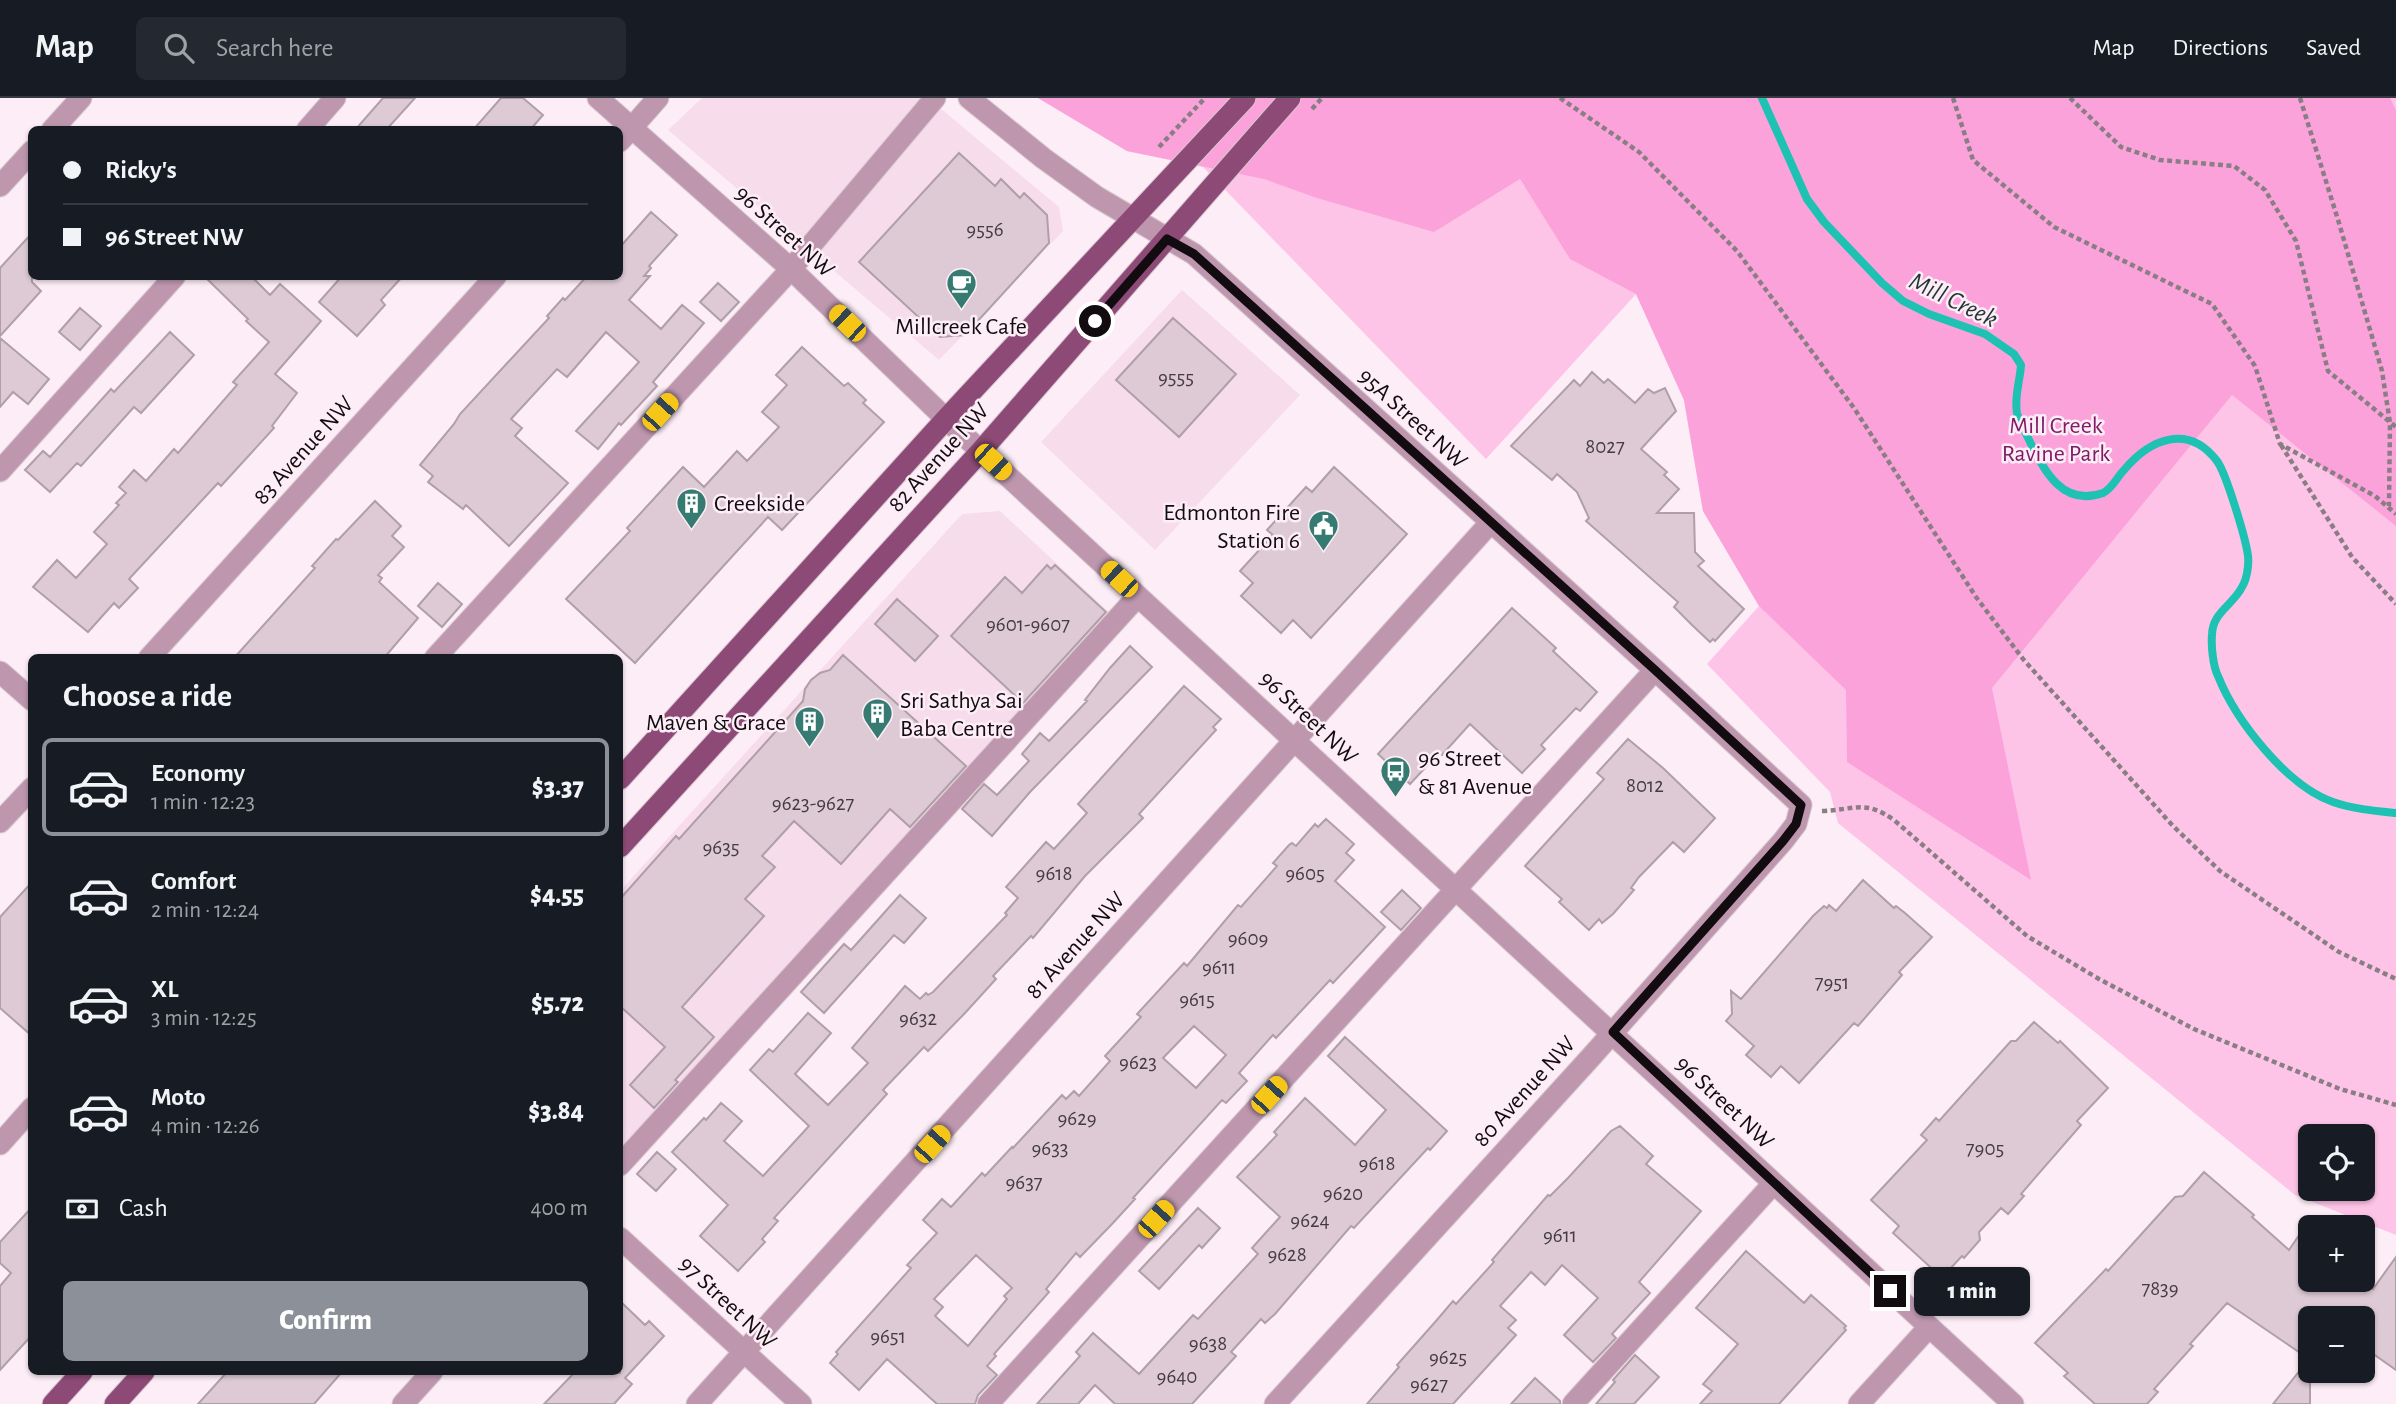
<!DOCTYPE html>
<meta charset="utf-8">
<style>
:root{--surface:#171b24;--page:#242831;--text:#f1f3f6;--muted:#9ea1a6;--line:#363941;--accent:#8c9099}
body{margin:0;font-family:"Alegreya Sans",sans-serif;background:var(--page);color:var(--text);height:100vh;display:flex;flex-direction:column;font-size:26px;white-space:nowrap}
*{box-sizing:border-box;margin:0}
p{font-size:23px;color:var(--muted)}
.icon{flex:none;width:38px;height:38px;fill:none;stroke:currentColor;stroke-width:2;stroke-linecap:round;stroke-linejoin:round}
.map{position:relative;flex:1;overflow:hidden}
.side{position:absolute;left:28px;top:556px;width:595px;height:721px;display:flex;flex-direction:column;background:var(--surface);border-radius:10px;box-shadow:0 2px 5px #0004}
.side>*{flex:none}
.banner{position:absolute;left:28px;top:28px;width:595px;height:154px;border-radius:10px;box-shadow:0 2px 5px #0004;display:grid;align-content:center;height:154px;padding:0 35px;background:var(--surface)}
.buttons{position:absolute;left:2298px;top:1026px;display:grid;gap:14px}
.buttons a{display:grid;place-items:center;width:77px;height:77px;border-radius:10px;background:var(--surface);box-shadow:0 2px 5px #0004;font-size:35px}
.end{position:absolute;width:32px;height:32px;margin:-16px;border:9px solid #120c10;background:#fff;box-shadow:0 0 0 4px #fff}
.from{border-radius:50%}
.bubble{position:absolute;height:49px;border-radius:10px;background:var(--surface);box-shadow:0 2px 5px #0004;font-size:23px;font-weight:800;line-height:49px;text-align:center}
.car{position:absolute;width:21px;height:42px;margin:-21px -10px;border-radius:9px;box-shadow:0 0 5px 2px #0007;background:linear-gradient(#f5c518 24%,#345 0 40%,#f5c518 0 76%,#345 0 86%,#f5c518 0)}
.banner b{display:flex;align-items:center;gap:24px;height:66px;font-size:26px}
.banner b+b{border-top:2px solid var(--line)}
.banner i{width:18px;height:18px;background:var(--text)}
ul{padding:0;list-style:none}
li{display:flex;align-items:center;gap:21px;height:98px;margin:0 14px 10px;padding:0 21px;border:4px solid transparent;border-radius:10px}
li div{flex:1}
li b{display:block;font-size:26px}
li em{font-style:normal;font-weight:800}
li.on{border-color:var(--accent)}
li>.icon{width:63px;height:63px;stroke-width:1.5}
h2{padding:0 35px;font-size:32px;line-height:84px}
.pay{display:flex;align-items:center;gap:18px;height:77px;padding:0 35px;font-size:26px}
.pay p{margin-inline-start:auto}
.primary-button{display:flex;gap:14px;margin-top:auto;padding:14px 35px}
.primary-button a{flex:1;height:80px;border-radius:10px;background:var(--accent);color:#fff;font-size:28px;font-weight:800;line-height:80px;text-align:center}
header{display:flex;align-items:center;gap:42px;box-sizing:border-box;height:98px;padding:0 35px;background:var(--surface);border-bottom:2px solid var(--line)}
header strong{font-size:33px}
nav{display:flex;gap:38px;margin-inline-start:auto;font-size:24px}
.search{width:490px;height:63px;background:var(--page);display:flex;align-items:center;gap:18px;box-sizing:border-box;padding:0 24px;border-radius:10px;color:var(--muted);font-size:26px}
.map>svg:first-child{display:block}
.built{fill:#f7dcec}
.green{fill:#fec4e8;fill-rule:evenodd}
.forest{fill:#fba2db}
.lines{fill:none;stroke-linecap:round;stroke-linejoin:round}
.stream{stroke:#1dc2b2;stroke-width:8}
.building{fill:#ddcad5;stroke:#b09ea9;stroke-width:2;fill-rule:evenodd}
.minor-casing{stroke:#d7c9d1;stroke-width:23}
.major-casing{stroke:#d7c9d1;stroke-width:23}
.path{stroke:#897e84;stroke-width:4.5;stroke-dasharray:5 3.5;stroke-linecap:butt}
.minor{stroke:#be97af;stroke-width:21}
.major{stroke:#8d4a76;stroke-width:21}
.route{stroke:#120c10;stroke-width:9}
.labels{text-anchor:middle;stroke-width:5;stroke-linejoin:round;paint-order:stroke}
.number-label{font-size:21px;fill:#453c41}
.street-label{font-size:24px;fill:#120c10;stroke:#fdedf6}
.poi-label{font-size:24px;fill:#120c10;stroke:#fdedf6;text-anchor:start}
.park-label{font-size:24px;fill:#811b65;stroke:#fdedf6}
.water-label{font-size:26px;font-style:italic;fill:#1f3734;stroke:#fdedf6}
</style>
<header>
<strong>Map</strong>
<div class="search"><svg class="icon" aria-label="search" viewBox="0 0 24 24"><circle cx="10" cy="10" r="6"/><path d="M15 15l6 6"/></svg>Search here</div>
<nav><a>Map</a><a>Directions</a><a>Saved</a></nav>
</header>
<div class="map">
<svg width="2396" height="1306" viewBox="0 0 2396 1306">
<rect width="100%" height="100%" fill="#fdedf6"/>
<path class="built" d="M702,0H928L1059,109L1063,133L939,262L668,32Z
M1182,192L1300,297L1155,452L1041,344Z
M1000,413L1110,515L620,1050V793L962,416Z"/>
<path class="green" d="M1038,0H2396V1137L2295,1097L1838,725L1830,694L1707,566L1759,508L1703,413L1684,302L1636,196L1486,361L1203,69L1127,53ZM2310,1038H2362V1090H2310Z"/>
<path class="forest" d="M1038,0H2390L2396,12V428L2232,297L1992,590L2031,782L1847,664L1846,592L1759,508L1703,413L1684,302L1636,196L1570,161L1520,81L1434,134L1317,100L1264,81L1127,53Z"/>
<g class="lines">
<path class="stream" d="M1762,0L1807,101L1824,124L1882,185L1903,203L1929,216L1985,236L2014,256L2021,267C2020,283 2014,299 2017,315C2019,324 2026,335 2030,344C2045,374 2063,409 2103,395C2112,391 2117,379 2124,372C2150,341 2188,325 2217,363C2226,375 2246,441 2248,458C2249,467 2247,481 2242,489C2233,507 2213,514 2212,536C2211,548 2213,568 2218,578C2236,623 2287,688 2333,704C2353,711 2376,713 2396,715"/>
</g>
<path class="building" d="M383,0H415L386,32H355Z
M501,0H523L543,17L530,32H473Z
M959,55L995,88L1001,81L1020,100L1024,95L1047,117L1049,145L965,237L940,239L859,164Z
M651,114L677,137L649,168L651,170L644,178H650L629,202L661,231L682,207L704,225L653,284L657,288L621,327L619,325L598,351L576,333L639,264L606,234L567,279L557,271L511,321L522,330L515,338L568,385L509,448L466,407L463,411L428,384L433,378L420,367L454,326L460,316L549,220L547,218L563,200L565,202L587,178H620V149Z
M32,135V184L41,193L0,238V170Z
M204,178H251L270,197L280,186L321,223L275,276L297,295L272,328L274,330L221,388L218,385L129,481L138,490L119,510L114,505L88,534L33,489L57,462L76,480L107,446L94,434L119,407L116,405L126,395L119,389L134,372L146,383L174,351L178,355L237,287L233,284L269,244L246,223L248,221Z
M342,178H403L381,202L385,207L357,238L319,204Z
M718,185L739,204L721,223L700,204Z
M80,210L101,228L80,252L59,234Z
M1173,220L1236,276L1179,339L1116,282Z
M170,234L194,257L141,315L134,309L81,368L77,365L50,394L25,372L43,353L50,359L111,291L114,294Z
M0,240L49,281L28,306L13,294L0,309Z
M802,249L844,288L848,285L866,302L863,305L884,324L782,432L768,419L635,565L566,501L630,433L627,430L683,369L704,389L737,353L747,363L779,329L762,314L787,287L776,277Z
M1592,274L1604,285L1608,281L1635,305L1648,291L1654,295L1665,290L1676,313L1641,351L1667,374L1664,377L1679,391L1657,415H1694L1695,454L1704,463L1698,468L1744,511L1715,543L1713,541L1710,544L1692,527L1674,509L1678,504L1586,423L1589,420L1577,394L1557,376L1552,382L1511,348L1574,282L1580,288Z
M1334,369L1407,436L1311,540L1293,522L1281,535L1241,498L1253,485L1240,473L1273,437L1267,432L1306,389L1312,394Z
M375,403L401,428L392,438L404,449L378,477L382,480L379,484L418,520L384,560H234L315,470L312,468L336,441L338,442Z
M1047,467L1051,471L1055,467L1106,514L1023,605L951,538L1005,479L1022,495Z
M438,485L462,506L442,529L418,508Z
M897,501L938,538L915,563L875,526Z
M1512,510L1556,550L1553,553L1597,594L1580,613L1576,610L1541,647L1545,651L1522,675L1470,626L1442,657L1439,655L1410,686L1378,656Z
M1130,548L1152,569L1030,694L992,738L962,711L984,686L997,697L1029,663L1022,656L1040,635L1049,643L1087,603L1085,602L1110,570Z
M843,557L966,668L910,729L890,711L841,766L794,723L762,758L775,769L745,801L764,818L682,909L714,939L675,982L678,984L654,1010L630,987L665,949L620,908V801L676,738L679,741L803,603L805,591L811,582L820,575L830,572Z
M1184,588L1221,621L1213,629L1216,632L1139,716L1143,720L1085,778L1033,840L1031,838L993,878L996,881L965,915L928,953L924,949L883,992L887,996L774,1120L778,1123L762,1141L765,1144L738,1173L700,1138L728,1107L672,1054L704,1020L706,1022L721,1005L742,1023L724,1043L763,1078L809,1028L750,972L769,951L773,954L808,915L831,935L795,976L828,1007L868,965L852,950L905,888L920,901L926,895L928,897L933,894L1007,817L1005,815L1018,800L1006,789L1046,744L1054,751L1087,715L1078,706Z
M1628,641L1663,670L1715,720L1684,754L1673,744L1639,779L1631,790L1634,792L1613,816L1602,825L1599,821L1589,832L1559,804L1562,801L1525,768L1604,681L1597,675Z
M1326,721L1354,746L1346,755L1354,762L1335,783L1385,829L1333,885L1330,882L1276,940L1273,937L1239,975L1247,983L1226,1005L1222,1002L1133,1100L1135,1101L1112,1126L1080,1159L1076,1155L1046,1191L1049,1194L994,1256L996,1258L987,1268L997,1277L978,1297L975,1306H937L887,1261L859,1292L830,1265L838,1256L836,1254L911,1170L907,1167L937,1135L923,1122L942,1101L951,1109L982,1075L985,1078L1012,1049L1013,1050L1062,997L1066,1001L1074,993L1079,998L1110,963L1105,958L1141,919L1137,916L1184,865L1187,868L1238,807L1241,809L1277,768L1273,765L1289,747L1292,745L1296,748L1315,726L1318,729ZM1194,928L1226,957L1196,990L1163,960ZM976,1157L1012,1190L1004,1198L1007,1201L968,1248L935,1218L943,1209L934,1201Z
M1863,782L1894,810L1896,808L1905,815L1932,839L1899,874L1902,877L1858,928L1854,925L1799,985L1781,968L1771,979L1746,957L1754,948L1726,923L1732,916L1731,893L1741,901L1813,818L1824,808L1827,810L1829,807L1836,813Z
M32,784V938L0,910V819Z
M1402,792L1421,810L1401,832L1381,814Z
M900,797L926,820L904,845L894,837L824,915L801,894L844,846L851,852Z
M2034,924L2058,945L2060,943L2108,990L2077,1023L2081,1027L2021,1096L2024,1098L2008,1116L2001,1110L1979,1134L1980,1142L1964,1160L1962,1158L1949,1172L1947,1170L1940,1178L1893,1135L1899,1128L1871,1102L1927,1042L1921,1037L1936,1020L1939,1023L2011,943H2016Z
M1345,939L1447,1033L1430,1052L1428,1050L1354,1130L1351,1128L1275,1216L1265,1225L1261,1221L1231,1254L1236,1258L1192,1306H1115L1095,1287L1078,1306H1037L1080,1258L1076,1254L1093,1235L1139,1276L1193,1217L1198,1221L1258,1156L1252,1150L1280,1119L1237,1079L1277,1037L1274,1034L1305,1000L1355,1047L1386,1012L1328,958Z
M1620,1028L1653,1058L1646,1066L1701,1113L1639,1184L1650,1195L1612,1236L1616,1240L1593,1264L1564,1237L1598,1200L1562,1167L1545,1187L1531,1174L1500,1208L1516,1222L1508,1230L1516,1237L1453,1306H1367L1399,1269L1397,1267L1436,1223L1453,1203L1456,1206L1494,1164L1492,1162L1548,1097L1550,1098L1568,1080L1611,1033Z
M657,1054L676,1071L656,1093L637,1076Z
M2204,1074L2254,1117L2252,1119L2289,1152L2310,1121V1181H2360L2373,1191L2396,1159V1272L2362,1248V1220H2310V1306H2273L2309,1261L2227,1205L2190,1246L2193,1248L2154,1291L2158,1294L2147,1306H2095L2064,1278L2068,1275L2035,1245L2106,1171L2108,1173L2175,1099L2183,1098Z
M32,1109V1237L0,1272V1188L11,1175L0,1165V1144Z
M1198,1110L1220,1130L1202,1150L1199,1147L1159,1191L1139,1173Z
M1746,1153L1804,1205L1811,1197L1846,1228L1844,1230L1846,1232L1779,1306H1700L1712,1293L1703,1286L1738,1246L1696,1210Z
M620,1203L645,1227L649,1223L664,1238L625,1280L632,1286L614,1306H544L575,1274L620,1275Z
M1635,1257L1659,1279L1634,1306H1596L1615,1284L1613,1282Z
M227,1274H342L314,1306H198Z
M1535,1280L1560,1303V1306H1511Z"/>
<g class="lines">
<defs>
<path id="minor" d="M598,0L791,171L946,321L2013,1306
M969,0L1043,60L1097,99L1194,156L1655,572L1801,707L1796,726L1783,743L1591,959L1275,1306
M52,32L81,0
M307,32L335,0
M620,43L658,0
M0,88L32,53
M0,373L175,178
M149,560L496,178
M435,560L791,171L935,0
M0,574L32,602
M0,724L32,690
M0,1046L32,1010
M620,1067L1138,498
M620,1140L801,1306
M403,1306L432,1274
M697,1306L1491,424
M988,1306L1655,572
M1573,1306L1773,1086
M1859,1306L1929,1229"/>
<path id="major" d="M620,681L946,321L1245,0
M620,749L981,353L1290,0
M53,1306L82,1274
M115,1306L144,1274"/>
</defs>
<use href="#minor" class="minor-casing"/>
<use href="#major" class="major-casing"/>
<path class="path" d="M1560,0L1639,54L1737,153L1854,310L1976,499L2023,561L2173,728L2220,773L2339,854L2396,881
M1953,0L1973,62L2054,129L2212,206L2255,268L2280,346L2375,398L2396,416
M2070,0L2121,49L2160,62L2234,68L2265,92L2296,143L2328,273L2396,329
M2300,0L2339,125L2382,273L2390,325L2389,408
M1312,11L1322,0
M1159,49L1205,0
M2281,347L2352,459L2396,506
M1822,713C1855,712 1864,701 1894,722L2027,838L2099,881L2194,931L2340,991L2396,1007"/>
<use href="#minor" class="minor"/>
<use href="#major" class="major"/>
</g>
<g class="lines">
<path class="route" d="M1095,223L1167,141L1194,156L1655,572L1801,707L1796,726L1783,743L1613,934L1890,1193"/>
</g>
<defs>
<symbol id="cafe-pin" viewBox="-11 -11 22 30"><path d="M0 17L-7.5 6A9.5 9.5 0 1 1 7.5 6Z" fill="#357b72" stroke="#fdedf6"/><path d="M-5.5-4.5H6V0H3Q3 3.5 0 3.5H-2.5Q-5.5 3.5-5.5 0ZM3-3.2v2h1.7v-2ZM-6 4.5H4V6H-6Z" fill="#fff"/></symbol>
<symbol id="building-pin" viewBox="-11 -11 22 30"><path d="M0 17L-7.5 6A9.5 9.5 0 1 1 7.5 6Z" fill="#357b72" stroke="#fdedf6"/><path d="M-4-6H4V6H1V3H-1V6H-4ZM-2.5-4.3h1.7v1.8h-1.7ZM.8-4.3h1.7v1.8H.8ZM-2.5-1h1.7V.8h-1.7ZM.8-1h1.7V.8H.8Z" fill="#fff"/></symbol>
<symbol id="civic-pin" viewBox="-11 -11 22 30"><path d="M0 17L-7.5 6A9.5 9.5 0 1 1 7.5 6Z" fill="#357b72" stroke="#fdedf6"/><path d="M-.6-6.5H3V-4.5H.6V-3L4-1V1h2V6H-6V1h2V-1L-.6-3ZM-1.2 2.5V6h2.4V2.5Z" fill="#fff"/></symbol>
<symbol id="bus-pin" viewBox="-11 -11 22 30"><path d="M0 17L-7.5 6A9.5 9.5 0 1 1 7.5 6Z" fill="#357b72" stroke="#fdedf6"/><path d="M-5-6H5V4H4V6H2V4H-2V6H-4V4H-5ZM-3.5-4V0h7V-4ZM-3.5 1.2v1.5H-2V1.2ZM2 1.2v1.5H3.5V1.2Z" fill="#fff"/></symbol>
</defs>
<g fill-rule="evenodd">
<use href="#cafe-pin" x="944" y="168" width="35" height="47"/>
<use href="#building-pin" x="674" y="388" width="35" height="47"/>
<use href="#civic-pin" x="1306" y="410" width="35" height="47"/>
<use href="#building-pin" x="860" y="598" width="35" height="47"/>
<use href="#building-pin" x="792" y="606" width="35" height="47"/>
<use href="#bus-pin" x="1378" y="656" width="35" height="47"/>
</g>
<g class="labels">
<g class="number-label">
<text x="985" y="138">9556</text>
<text x="1176" y="286">9555</text>
<text x="1605" y="355">8027</text>
<text x="1028" y="533">9601-9607</text>
<text x="1645" y="694">8012</text>
<text x="813" y="712">9623-9627</text>
<text x="721" y="756">9635</text>
<text x="1054" y="782">9618</text>
<text x="1305" y="782">9605</text>
<text x="1248" y="847">9609</text>
<text x="1219" y="876">9611</text>
<text x="1832" y="891">7951</text>
<text x="1197" y="908">9615</text>
<text x="918" y="927">9632</text>
<text x="1138" y="971">9623</text>
<text x="1077" y="1027">9629</text>
<text x="1050" y="1057">9633</text>
<text x="1985" y="1057">7905</text>
<text x="1377" y="1072">9618</text>
<text x="1024" y="1091">9637</text>
<text x="1343" y="1102">9620</text>
<text x="1310" y="1129">9624</text>
<text x="1560" y="1144">9611</text>
<text x="1287" y="1163">9628</text>
<text x="2160" y="1197">7839</text>
<text x="888" y="1245">9651</text>
<text x="1208" y="1252">9638</text>
<text x="1448" y="1266">9625</text>
<text x="1177" y="1285">9640</text>
<text x="1429" y="1293">9627</text>
</g>
<g class="street-label">
<text transform="translate(785 133) rotate(42)" y="8">96 Street NW</text>
<text transform="translate(1413 320) rotate(42)" y="8">95A Street NW</text>
<text transform="translate(303 352) rotate(-48)" y="8">83 Avenue NW</text>
<text transform="translate(938 359) rotate(-48)" y="8">82 Avenue NW</text>
<text transform="translate(1309 619) rotate(43)" y="8">96 Street NW</text>
<text transform="translate(1075 847) rotate(-48)" y="8">81 Avenue NW</text>
<text transform="translate(1524 993) rotate(-48)" y="8">80 Avenue NW</text>
<text transform="translate(1725 1004) rotate(43)" y="8">96 Street NW</text>
<text transform="translate(728 1204) rotate(43)" y="8">97 Street NW</text>
</g>
<g class="poi-label">
<text x="961" y="236" text-anchor="middle">Millcreek Cafe</text>
<text x="714" y="413">Creekside</text>
<text x="1300" y="422" text-anchor="end">Edmonton Fire<tspan x="1300" dy="28">Station 6</tspan></text>
<text x="900" y="610">Sri Sathya Sai<tspan x="900" dy="28">Baba Centre</tspan></text>
<text x="786" y="632" text-anchor="end">Maven &amp; Grace</text>
<text x="1418" y="668">96 Street<tspan x="1418" dy="28">&amp; 81 Avenue</tspan></text>
</g>
<g class="park-label">
<text x="2056" y="335">Mill Creek<tspan x="2056" dy="28">Ravine Park</tspan></text>
</g>
<g class="water-label">
<text transform="translate(1954 201) rotate(26)" y="9">Mill Creek</text>
</g>
</g>
</svg>
<div class="buttons">
<a><svg class="icon" aria-label="locate" viewBox="0 0 24 24"><circle cx="12" cy="12" r="6"/><path d="M12 2v4M12 18v4M2 12h4M18 12h4"/></svg></a>
<a>+</a>
<a>−</a>
</div>
<i class="end from" style="left:1095px;top:223px"></i>
<i class="end" style="left:1890px;top:1193px"></i>
<div class="bubble" style="left:1914px;top:1169px;width:116px">1 min</div>
<i class="car" style="left:847px;top:225px;rotate:314deg"></i>
<i class="car" style="left:660px;top:314px;rotate:42deg"></i>
<i class="car" style="left:993px;top:364px;rotate:133deg"></i>
<i class="car" style="left:1119px;top:481px;rotate:313deg"></i>
<i class="car" style="left:1269px;top:997px;rotate:42deg"></i>
<i class="car" style="left:932px;top:1046px;rotate:42deg"></i>
<i class="car" style="left:1156px;top:1121px;rotate:42deg"></i>
<div class="banner">
<b><i class="from"></i>Ricky's</b>
<b><i></i>96 Street NW</b>
</div>
<section class="side">
<h2>Choose a ride</h2>
<ul>
<li class="on"><svg class="icon" aria-label="car" viewBox="0 0 24 24"><path d="M5 17H2v-5l4-1 3-4h7l3 4 3 1v5h-3M9 17h6M6 11h13"/><circle cx="7" cy="17" r="2"/><circle cx="17" cy="17" r="2"/></svg><div><b>Economy</b><p>1 min · 12:23</p></div><em>$3.37</em></li>
<li><svg class="icon" aria-label="car" viewBox="0 0 24 24"><path d="M5 17H2v-5l4-1 3-4h7l3 4 3 1v5h-3M9 17h6M6 11h13"/><circle cx="7" cy="17" r="2"/><circle cx="17" cy="17" r="2"/></svg><div><b>Comfort</b><p>2 min · 12:24</p></div><em>$4.55</em></li>
<li><svg class="icon" aria-label="car" viewBox="0 0 24 24"><path d="M5 17H2v-5l4-1 3-4h7l3 4 3 1v5h-3M9 17h6M6 11h13"/><circle cx="7" cy="17" r="2"/><circle cx="17" cy="17" r="2"/></svg><div><b>XL</b><p>3 min · 12:25</p></div><em>$5.72</em></li>
<li><svg class="icon" aria-label="car" viewBox="0 0 24 24"><path d="M5 17H2v-5l4-1 3-4h7l3 4 3 1v5h-3M9 17h6M6 11h13"/><circle cx="7" cy="17" r="2"/><circle cx="17" cy="17" r="2"/></svg><div><b>Moto</b><p>4 min · 12:26</p></div><em>$3.84</em></li>
</ul>
<div class="pay"><svg class="icon" aria-label="cash" viewBox="0 0 24 24"><path d="M3 7h18v10H3z"/><circle cx="12" cy="12" r="2"/></svg>Cash<p>400 m</p></div>
<div class="primary-button"><a>Confirm</a></div>
</section>
</div>
